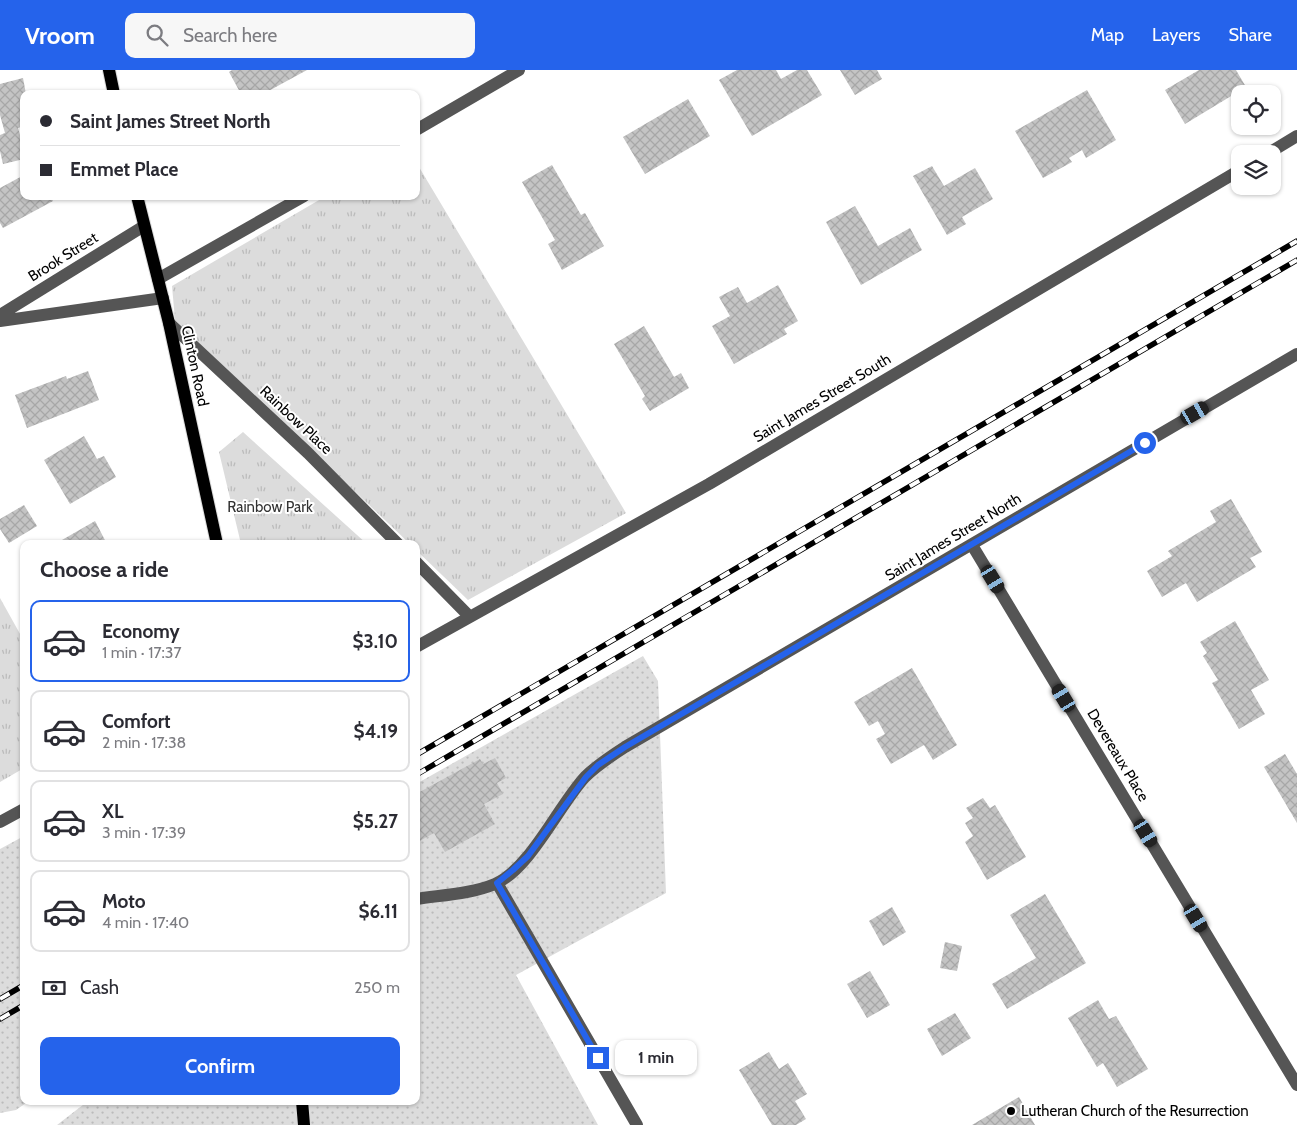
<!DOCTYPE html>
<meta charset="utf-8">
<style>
:root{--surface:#fff;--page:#f7f7f7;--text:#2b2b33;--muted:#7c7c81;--line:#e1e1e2;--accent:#2563eb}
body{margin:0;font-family:Cabin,sans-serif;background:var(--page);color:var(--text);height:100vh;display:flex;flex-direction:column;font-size:19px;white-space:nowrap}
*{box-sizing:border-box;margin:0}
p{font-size:16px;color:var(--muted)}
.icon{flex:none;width:28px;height:28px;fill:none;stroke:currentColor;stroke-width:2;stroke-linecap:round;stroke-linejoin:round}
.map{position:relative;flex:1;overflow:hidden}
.panel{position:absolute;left:20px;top:470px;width:400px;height:565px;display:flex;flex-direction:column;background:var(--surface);border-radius:10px;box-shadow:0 1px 4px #0004}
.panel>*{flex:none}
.guide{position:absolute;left:20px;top:20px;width:400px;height:110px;border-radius:10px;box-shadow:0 1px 4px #0004;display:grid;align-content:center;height:110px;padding:0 20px;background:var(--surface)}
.tools{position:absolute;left:1231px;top:15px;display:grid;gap:10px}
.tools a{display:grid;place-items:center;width:50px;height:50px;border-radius:10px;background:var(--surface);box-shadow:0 1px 4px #0004;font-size:25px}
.end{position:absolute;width:22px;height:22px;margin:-11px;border:6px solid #2563eb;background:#fff;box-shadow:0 0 0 2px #fff}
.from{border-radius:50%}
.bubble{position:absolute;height:35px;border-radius:10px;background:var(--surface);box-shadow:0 1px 4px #0004;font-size:16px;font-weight:700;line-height:35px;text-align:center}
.car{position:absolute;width:15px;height:30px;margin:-15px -8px;border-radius:6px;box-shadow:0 0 4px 1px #0007;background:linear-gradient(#222 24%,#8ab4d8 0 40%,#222 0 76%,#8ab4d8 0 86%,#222 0)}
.guide b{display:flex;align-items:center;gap:18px;height:48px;font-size:19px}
.guide b+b{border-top:1px solid var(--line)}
.guide i{width:12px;height:12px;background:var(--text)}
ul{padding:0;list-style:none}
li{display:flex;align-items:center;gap:15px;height:82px;margin:0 10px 8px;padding:0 10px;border:2px solid var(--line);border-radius:10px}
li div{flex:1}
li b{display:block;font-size:19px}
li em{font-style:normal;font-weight:700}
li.active{border-color:var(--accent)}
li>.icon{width:45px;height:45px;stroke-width:1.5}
h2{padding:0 20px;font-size:22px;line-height:60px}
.pay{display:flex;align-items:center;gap:12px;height:55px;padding:0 20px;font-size:19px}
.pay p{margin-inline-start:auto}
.cta{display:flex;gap:10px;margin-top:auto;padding:10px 20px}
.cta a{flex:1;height:58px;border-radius:10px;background:var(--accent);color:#fff;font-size:20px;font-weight:700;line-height:58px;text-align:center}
header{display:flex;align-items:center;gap:30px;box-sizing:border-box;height:70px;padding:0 25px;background:var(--accent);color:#fff}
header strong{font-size:24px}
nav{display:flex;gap:28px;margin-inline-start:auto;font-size:18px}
.search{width:350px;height:45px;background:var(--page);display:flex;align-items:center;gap:12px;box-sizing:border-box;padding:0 18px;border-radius:10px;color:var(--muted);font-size:19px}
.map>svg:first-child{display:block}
.grass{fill:url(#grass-dots)}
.park{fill:url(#park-tufts)}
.building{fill:url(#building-cross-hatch)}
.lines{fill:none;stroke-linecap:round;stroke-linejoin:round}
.major-casing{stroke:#dbdbdb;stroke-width:14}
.minor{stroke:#555;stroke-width:12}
.major{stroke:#000;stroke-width:12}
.rail-casing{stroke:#000;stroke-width:5.5}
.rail{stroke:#fff;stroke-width:4;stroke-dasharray:11;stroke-linecap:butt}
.route{stroke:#2563eb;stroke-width:6}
.poi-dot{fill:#000;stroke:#fff;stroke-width:2}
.labels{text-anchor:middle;stroke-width:4;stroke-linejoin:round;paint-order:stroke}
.street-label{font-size:15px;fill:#000;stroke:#fff}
.park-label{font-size:15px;fill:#333;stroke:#fff}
.poi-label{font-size:15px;fill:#000;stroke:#fff;text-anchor:start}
</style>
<header>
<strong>Vroom</strong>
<div class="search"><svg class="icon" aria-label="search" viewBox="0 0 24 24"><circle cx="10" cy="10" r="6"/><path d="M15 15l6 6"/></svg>Search here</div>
<nav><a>Map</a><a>Layers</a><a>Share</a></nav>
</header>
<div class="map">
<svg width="1297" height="1055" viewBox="0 0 1297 1055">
<defs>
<pattern id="grass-dots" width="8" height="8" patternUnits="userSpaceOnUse" patternTransform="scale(1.25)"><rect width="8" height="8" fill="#dcdcdc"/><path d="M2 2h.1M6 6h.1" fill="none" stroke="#bbb" stroke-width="1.8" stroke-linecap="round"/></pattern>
<pattern id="park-tufts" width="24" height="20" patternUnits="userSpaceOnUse" patternTransform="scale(1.25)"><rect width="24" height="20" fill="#dcdcdc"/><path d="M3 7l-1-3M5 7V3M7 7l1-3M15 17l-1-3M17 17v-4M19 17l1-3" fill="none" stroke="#bbb"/></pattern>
<pattern id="building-cross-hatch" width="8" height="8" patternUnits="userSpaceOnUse" patternTransform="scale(1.25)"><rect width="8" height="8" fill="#c4c4c4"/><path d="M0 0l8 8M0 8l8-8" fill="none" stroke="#a7a7a7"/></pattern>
</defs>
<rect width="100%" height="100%" fill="#fff"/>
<path class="grass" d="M643,586L658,611L666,823L516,905L598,1055H57L88,1031H416V714Z
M24,766V1031H29L16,1040L0,1043V779Z"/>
<path class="park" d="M416,92L626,443L468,530L416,480V474H410L175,250L172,216L326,126H416Z
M243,362L367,474H241L219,382Z
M0,528L24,571V698L0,712Z"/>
<path class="building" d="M232,0H307L263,24H241L229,2Z
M737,0H776L781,9L797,0H807L822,25L752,66L719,10Z
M840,0H877L882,9L855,25Z
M1199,0H1236L1246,17L1185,54L1165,20Z
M23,8L26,24H24V56L18,58L24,79V89L3,94L0,81V65L5,63L0,45V14Z
M1087,20L1116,70L1086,88L1082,80L1069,88L1072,92L1043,108L1015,61Z
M688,29L710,66L645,104L623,67Z
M552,95L581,145L585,143L604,176L562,200L548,174L555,170L522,112Z
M932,96L944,116L975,98L993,129L962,147L966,154L947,165L913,106Z
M24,105V126H50L53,131L3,158L0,153V118Z
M855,136L878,176L910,158L922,180L861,215L826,152Z
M778,215L798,251L784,259L787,264L734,294L712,256L730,246L719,227L738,217L747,233Z
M644,256L674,307L681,303L689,318L650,341L642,329L645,326L614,274Z
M88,301L99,330L27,358L15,325L66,306L67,309Z
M84,366L97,389L104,386L116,407L70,434L44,390Z
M1231,429L1262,482L1250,488L1256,497L1197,532L1186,513L1162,527L1147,501L1172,486L1168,481L1216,452L1210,441Z
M24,435L37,456L9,473L0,459V449Z
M95,451L107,474H55Z
M1235,551L1269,610L1251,620L1265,644L1239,659L1212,613L1218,610L1203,586L1207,583L1200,572Z
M912,598L957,675L933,690L924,675L891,694L876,669L885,664L878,651L869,656L854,632Z
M1285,684L1297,704V753L1264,697Z
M495,688L506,708L497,713L503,724L484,734L495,754L445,782L434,763L416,773V724L480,689L483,694Z
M983,728L990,738L995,735L1026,787L987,810L965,772L973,766L965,753L973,748L966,738Z
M1045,824L1086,893L1007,939L992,914L1036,888L1010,845Z
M892,837L906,862L883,876L869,851Z
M945,872L962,876L957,901L940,898Z
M870,901L890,935L867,948L847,914Z
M1098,930L1109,949L1116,946L1148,999L1117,1017L1103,993L1097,997L1068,948Z
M955,943L971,968L942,986L927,959Z
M769,982L779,999L788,993L807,1024L795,1031L806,1049L796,1055H772L739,1000Z
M1019,1027L1035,1055H972Z"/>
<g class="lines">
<defs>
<path id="major" d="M109,0L114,24
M137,126L169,253L217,474
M302,1031L304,1055"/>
</defs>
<use href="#major" class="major-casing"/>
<path class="minor" d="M416,60L519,0
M1267,84L1297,66
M158,209L304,126
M0,245L144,156
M0,251L163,228
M169,253L308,383L398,474
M972,475L1297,1015
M416,492L470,547
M416,577L709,414L1240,100
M0,752L24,739
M497,813L637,1055
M416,829C442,825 471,824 495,814C530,799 559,735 585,707C597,695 611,686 625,677L1297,284"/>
<use href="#major" class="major"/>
<defs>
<path id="rail" d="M416,685L1297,171
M416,705L1297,190
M0,929L24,915
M0,949L24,935"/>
</defs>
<use href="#rail" class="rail-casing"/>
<use href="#rail" class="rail"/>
</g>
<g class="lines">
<path class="route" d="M598,988L497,813L513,800L528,786L586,707L598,695L625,677L1145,373"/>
</g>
<circle class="poi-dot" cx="1011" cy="1041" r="5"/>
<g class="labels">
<g class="street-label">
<text transform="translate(63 187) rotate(-32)" y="5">Brook Street</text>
<text transform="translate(195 296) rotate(78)" y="5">Clinton Road</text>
<text transform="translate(822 328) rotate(-31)" y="5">Saint James Street South</text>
<text transform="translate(296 350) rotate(43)" y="5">Rainbow Place</text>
<text transform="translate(953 467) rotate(-31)" y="5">Saint James Street North</text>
<text transform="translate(1118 685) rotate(59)" y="5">Devereaux Place</text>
</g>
<g class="park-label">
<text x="270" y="442">Rainbow Park</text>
</g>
<g class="poi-label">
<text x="1021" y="1046">Lutheran Church of the Resurrection</text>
</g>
</g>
</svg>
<div class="tools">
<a><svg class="icon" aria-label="locate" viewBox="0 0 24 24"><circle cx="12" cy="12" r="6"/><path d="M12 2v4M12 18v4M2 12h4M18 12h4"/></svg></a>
<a><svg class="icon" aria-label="layers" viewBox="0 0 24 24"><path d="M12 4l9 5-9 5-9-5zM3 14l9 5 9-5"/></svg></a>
</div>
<i class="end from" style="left:1145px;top:373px"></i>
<i class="end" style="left:598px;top:988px"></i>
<div class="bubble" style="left:615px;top:970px;width:82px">1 min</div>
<i class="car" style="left:1195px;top:343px;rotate:60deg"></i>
<i class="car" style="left:993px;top:509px;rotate:149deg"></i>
<i class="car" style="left:1064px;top:628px;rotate:329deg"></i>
<i class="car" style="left:1146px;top:763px;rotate:149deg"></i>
<i class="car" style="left:1196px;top:848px;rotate:149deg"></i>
<div class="guide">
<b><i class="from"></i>Saint James Street North</b>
<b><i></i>Emmet Place</b>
</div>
<section class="panel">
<h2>Choose a ride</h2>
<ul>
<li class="active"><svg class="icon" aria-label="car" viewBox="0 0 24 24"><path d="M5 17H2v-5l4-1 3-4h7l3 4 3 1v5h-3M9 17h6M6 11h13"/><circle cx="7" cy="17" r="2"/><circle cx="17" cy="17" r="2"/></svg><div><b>Economy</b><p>1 min · 17:37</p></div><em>$3.10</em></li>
<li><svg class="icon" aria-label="car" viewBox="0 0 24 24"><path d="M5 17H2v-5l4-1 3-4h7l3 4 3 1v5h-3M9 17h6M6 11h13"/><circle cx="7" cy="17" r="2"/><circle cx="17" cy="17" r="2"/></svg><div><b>Comfort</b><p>2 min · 17:38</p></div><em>$4.19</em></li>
<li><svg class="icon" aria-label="car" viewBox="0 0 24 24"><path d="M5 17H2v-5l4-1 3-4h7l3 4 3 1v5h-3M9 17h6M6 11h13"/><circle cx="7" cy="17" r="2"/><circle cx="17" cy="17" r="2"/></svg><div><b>XL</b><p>3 min · 17:39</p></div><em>$5.27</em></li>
<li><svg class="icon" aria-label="car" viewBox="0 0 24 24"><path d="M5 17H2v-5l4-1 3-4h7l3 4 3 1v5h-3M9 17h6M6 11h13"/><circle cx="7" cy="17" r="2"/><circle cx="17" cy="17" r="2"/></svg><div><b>Moto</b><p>4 min · 17:40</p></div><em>$6.11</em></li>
</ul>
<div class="pay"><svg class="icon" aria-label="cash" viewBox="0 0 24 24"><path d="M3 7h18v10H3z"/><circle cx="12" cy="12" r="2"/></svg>Cash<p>250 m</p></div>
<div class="cta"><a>Confirm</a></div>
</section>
</div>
